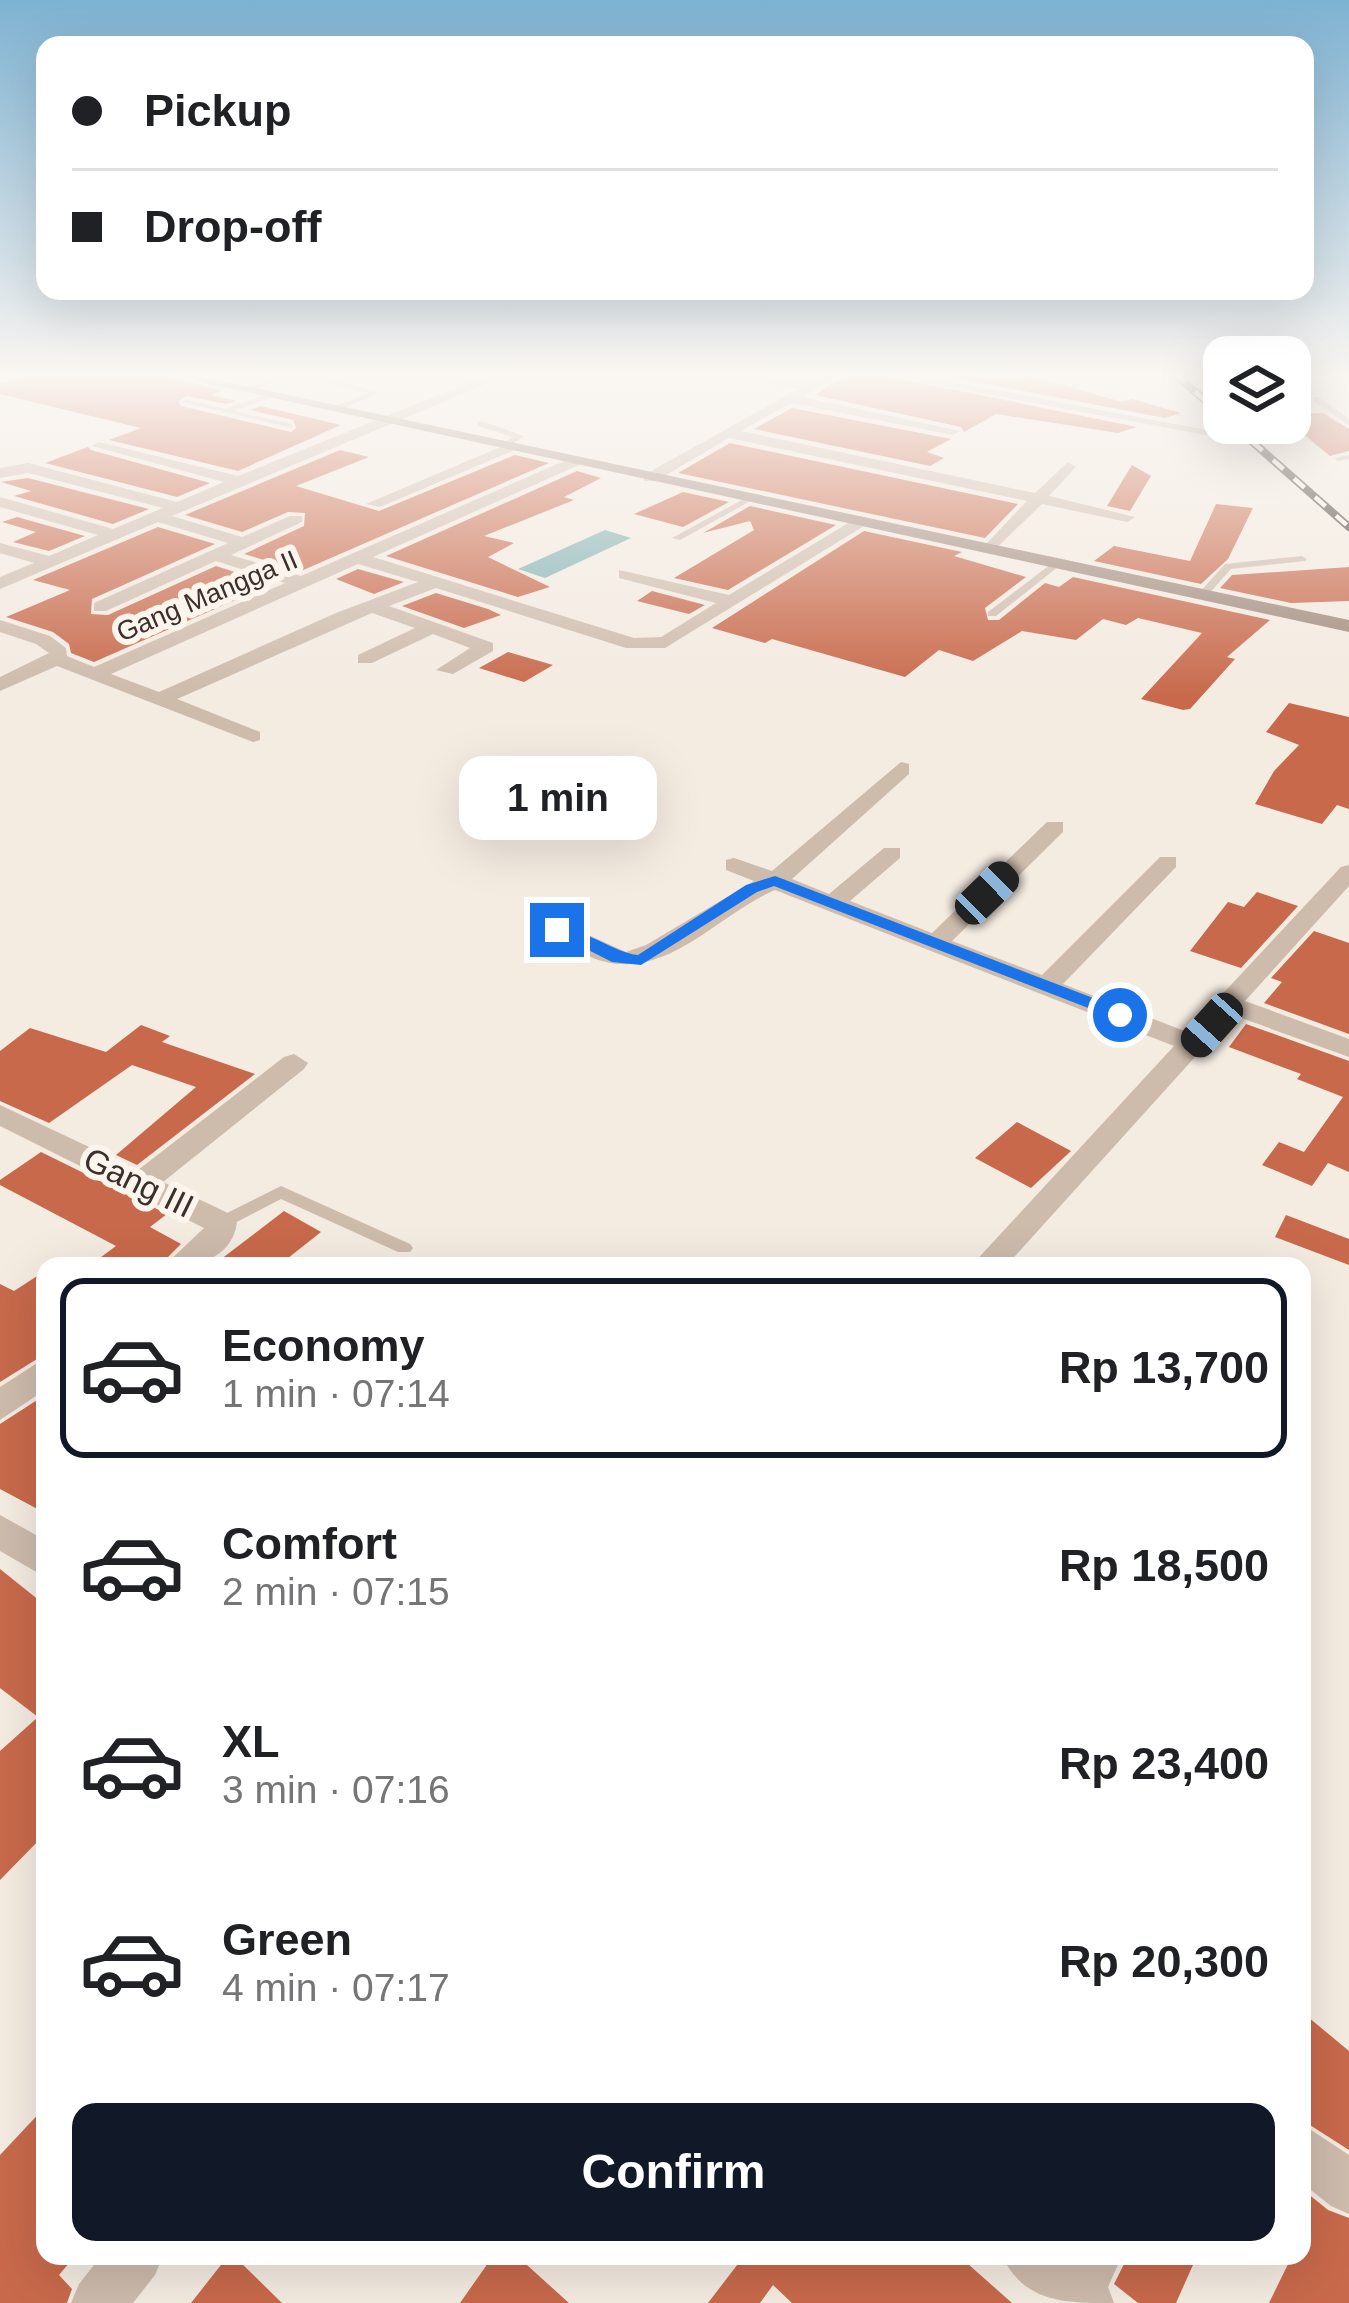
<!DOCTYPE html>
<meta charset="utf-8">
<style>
:root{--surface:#fff;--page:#f2f2f2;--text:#202124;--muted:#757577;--line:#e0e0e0;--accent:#111827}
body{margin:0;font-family:Helvetica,sans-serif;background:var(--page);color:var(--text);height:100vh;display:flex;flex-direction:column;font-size:45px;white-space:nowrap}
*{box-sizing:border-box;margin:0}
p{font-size:39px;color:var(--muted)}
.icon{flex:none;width:66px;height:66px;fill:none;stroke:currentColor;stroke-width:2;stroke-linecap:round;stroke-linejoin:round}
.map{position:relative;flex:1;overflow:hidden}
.sheet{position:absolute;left:36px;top:1257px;width:1275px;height:1008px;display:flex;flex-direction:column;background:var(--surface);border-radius:24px;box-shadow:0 12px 48px #0002}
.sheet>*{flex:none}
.top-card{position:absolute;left:36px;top:36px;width:1278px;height:264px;border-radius:24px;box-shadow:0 12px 48px #0002;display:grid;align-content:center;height:264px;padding:0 36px;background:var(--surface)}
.tools{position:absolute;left:1203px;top:336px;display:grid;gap:24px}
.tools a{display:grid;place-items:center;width:108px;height:108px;border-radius:24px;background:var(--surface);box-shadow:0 12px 48px #0002;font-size:60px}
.end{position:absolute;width:54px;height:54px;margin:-27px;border:15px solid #1a73e8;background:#fff;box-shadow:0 0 0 6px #fff}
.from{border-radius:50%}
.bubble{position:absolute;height:84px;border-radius:24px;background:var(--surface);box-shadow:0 12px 48px #0002;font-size:39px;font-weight:700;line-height:84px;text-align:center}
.car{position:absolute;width:36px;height:72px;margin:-36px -18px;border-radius:15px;box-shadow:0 0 9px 3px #0007;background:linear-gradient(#222 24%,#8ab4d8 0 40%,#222 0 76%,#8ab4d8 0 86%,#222 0)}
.top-card b{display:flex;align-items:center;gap:42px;height:114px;font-size:45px}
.top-card b+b{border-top:3px solid var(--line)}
.top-card i{width:30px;height:30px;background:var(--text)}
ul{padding:21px 0 0;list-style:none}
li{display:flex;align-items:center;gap:36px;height:180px;margin:0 24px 18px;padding:0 12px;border:6px solid transparent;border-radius:24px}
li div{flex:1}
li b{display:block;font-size:45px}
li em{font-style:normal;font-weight:700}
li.active{border-color:var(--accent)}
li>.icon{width:108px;height:108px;stroke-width:1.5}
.button{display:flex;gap:24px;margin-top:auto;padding:24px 36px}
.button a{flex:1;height:138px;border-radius:24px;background:var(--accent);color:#fff;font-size:48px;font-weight:700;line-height:138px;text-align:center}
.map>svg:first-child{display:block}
.water{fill:#7fb0b2}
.building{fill:#c8694b}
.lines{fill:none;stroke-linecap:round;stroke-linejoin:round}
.lane{fill:#cdbbac;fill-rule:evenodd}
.street{fill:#cdbbac;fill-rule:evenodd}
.secondary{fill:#a18a7d;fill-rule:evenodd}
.rail-casing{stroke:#3b302b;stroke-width:8}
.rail{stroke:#fbf5ee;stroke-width:4.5;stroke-dasharray:14;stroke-linecap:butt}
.route{fill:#1a73e8}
.labels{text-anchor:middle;stroke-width:12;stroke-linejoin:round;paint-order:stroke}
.far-street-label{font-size:27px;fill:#3b302b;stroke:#fbf5ee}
.street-label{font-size:33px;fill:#3b302b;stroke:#fbf5ee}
</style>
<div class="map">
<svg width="1349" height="2303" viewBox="0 0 1349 2303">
<rect width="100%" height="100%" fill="#f4ebe1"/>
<path class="water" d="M605,530L631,538L545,578L518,569Z"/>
<path class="building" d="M34,373H155L222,391L211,395L236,401L226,404L187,396L178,401L181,406L291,432L296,428L293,420L250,410L260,406L341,425L238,471L109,440L141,428L0,394V384Z
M848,373H871L1137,427L1118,433L996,414L964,432L961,427L815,395Z
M930,373L1018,380L1026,374L1122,402L1132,399L1181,413L1165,418Z
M792,408L951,439L927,452L944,458L930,466L754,429Z
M1323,413L1349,429V451L1330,456L1290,423V414Z
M730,443L1018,504L985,538L678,473Z
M88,447L91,450L210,483L177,497L45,463Z
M340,450L369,457L296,486L379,511L515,455L549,463L301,571L244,554L304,526L305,513L288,512L242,532L185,515Z
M1132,465L1151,476L1130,511L1107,506Z
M577,471L601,478L564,497L574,500L484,536L514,543L488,557L550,587L518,597L386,556Z
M28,478L149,509L113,524L14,496L31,491L1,482Z
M683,492L729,502L683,527L634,514Z
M1216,504L1253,508L1228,559L1201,584L1094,561L1114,546L1190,561Z
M750,506L836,525L728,590L674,578L754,530L750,521L703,533Z
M17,517L85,536L49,551L13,542L36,532L2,522Z
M158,527L215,544L92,599L91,614L108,615L216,566L272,584L94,662L71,653L69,644L53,632L6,617L70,590L33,580Z
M864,531L962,552L954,556L1026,577L985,608L988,620H999L1045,583L1059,587L1073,577L1270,620L1227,657L1235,659L1190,709L1183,710L1141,699L1202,633L1138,618L1126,625L1103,619L1076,640L1022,631L973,661L939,650L905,677L772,639L765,643L712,628Z
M1349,567V601L1291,603L1220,588L1232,575Z
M358,569L404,582L374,594L336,579Z
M652,591L705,605L689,614L637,601Z
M436,593L488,609L501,615L464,628L402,606Z
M508,652L553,665L524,682L479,668Z
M1289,703L1349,717V809L1337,805L1322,824L1255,804L1274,771L1299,745L1266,732Z
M1257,892L1298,906L1241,968L1190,951L1228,902L1244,907Z
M1314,931L1349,943V1034L1264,1003L1282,982L1271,978Z
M1246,1024L1349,1061V1172L1328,1163L1312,1186L1262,1165L1279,1142L1304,1152L1343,1097L1297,1079L1301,1074L1229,1047Z
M141,1025L170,1036L162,1042L255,1074L137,1165L116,1155L196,1087L132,1065L49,1123L0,1101V1051L30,1028L106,1052Z
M1017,1122L1071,1151L1031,1188L975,1158Z
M41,1152L167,1214L150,1227L181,1244L159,1266H89L116,1246L0,1185V1180Z
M284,1211L321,1232L278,1266H212Z
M1286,1215L1349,1239V1265L1275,1237Z
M45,1271V1354L0,1382V1284L14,1291Z
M45,1395V1513L0,1489V1424Z
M0,1569L45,1605V1834L0,1880V1751L38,1717L0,1688Z
M1302,2012L1349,2051V2150L1302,2120Z
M45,2107V2256H75L59,2275L72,2289L67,2303H0V2155Z
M1302,2189L1328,2210L1349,2218V2303H1269L1292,2256H1302Z
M228,2256H234L282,2303H191Z
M493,2256H517L569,2303H460Z
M744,2256H959L1012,2303H792L773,2285L760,2303H708Z
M1128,2256H1197L1176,2303H1138L1114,2284Z"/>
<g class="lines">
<path class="lane" d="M291,373H302L380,392L338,411L335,407L368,393L296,376L244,392L240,390Z
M270,393L273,397L234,411L292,424V428L182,402L186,400L226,409Z
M1313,397H1319L1349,419V425L1313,401Z
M478,422H484L524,436L508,447H502V443L513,437L478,426Z
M1349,455V459L1338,461L1334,458Z
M749,496L756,498L680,540L672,538Z
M1302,556L1307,559L1305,561L1231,569L1207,596L1198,594L1225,564Z
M1055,561L1063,563L996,616H988V612Z
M281,1186L410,1244L413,1248L410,1252H398L281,1199L227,1227L221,1229L212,1223L215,1219Z"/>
<path class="street" d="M493,373H512L172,516L242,537L290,516H302V522L231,555L301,576L571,458H581V464L373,557L634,638L661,637L716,603L619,578V570L729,595L855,519L869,523L665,648H626L436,588L389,606L493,643V651L453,674L436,670L470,648L433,634L372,663H358V655L415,628L372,613L177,699L260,732V740L253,742L57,666L0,691V677L49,653L36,644L0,632V620L50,636L66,648L67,656L94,667L285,583L216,561L106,611H94V603L228,543L158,522L0,589V577L34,563L0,553V543L49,556L98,535L0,507V497L113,529L163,508L28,473L0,478V468L28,463L177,502L224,482L92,446L99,442L238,476ZM358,564L418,582L336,613L159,692L111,674Z
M721,373L809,382L827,373H844L803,397L960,431L953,435L791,403L741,431L1035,493L1068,462L1076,467L1049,496L1135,517L1127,522L1042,504L990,554L981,549L1027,501L729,438L656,481H644V475L798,389Z
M875,373H905L1212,431L1205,435Z
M510,443L515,450L380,507L366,504Z
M901,762L909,764V774L792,879L829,894L884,848H900V858L850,901L932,933L1047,822H1063V832L952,941L1042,975L1160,857H1176V867L1063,984L1187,1032L1341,867L1349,865V886L1245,1001L1349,1039V1057L1233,1015L1006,1266H971L1174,1046L775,890C711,918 659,991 584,954C570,947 554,941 544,930L557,922L566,925L626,952L646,945L754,881L726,870V860L734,858L772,871Z
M294,1054L308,1063L304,1069L163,1182L232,1215L237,1223C231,1261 195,1266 164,1266L204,1228L0,1126V1105L138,1170L284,1057Z
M45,1358V1390L0,1420V1387Z
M0,1515L45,1540V1577L0,1551Z
M1302,2124L1349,2155V2214L1331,2206L1302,2183Z
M101,2256H163L155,2275L133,2303H71L79,2284Z
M1002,2256H1122L1108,2287L1114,2303C1064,2303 1025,2303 1002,2256Z"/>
<path class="secondary" d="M159,373H185L1349,620V632Z"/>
<defs>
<path id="rail" d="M1174,373L1224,417
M1231,423L1349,527"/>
</defs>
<use href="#rail" class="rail-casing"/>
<use href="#rail" class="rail"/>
</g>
<linearGradient id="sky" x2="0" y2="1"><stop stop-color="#7eb2d2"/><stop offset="0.54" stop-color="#faf6f2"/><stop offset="1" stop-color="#faf6f2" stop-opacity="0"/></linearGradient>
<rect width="1349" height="696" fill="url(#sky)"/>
<path class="route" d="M775,876L1127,1011L1129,1015L1114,1018L774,886L757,892L641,965L612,962L549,930C571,918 611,953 638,955L746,885Z"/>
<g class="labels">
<g class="far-street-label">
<text transform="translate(207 596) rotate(-23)" y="9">Gang Mangga II</text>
</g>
<g class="street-label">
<text transform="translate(139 1182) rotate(26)" y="12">Gang III</text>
</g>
</g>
</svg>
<div class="tools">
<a><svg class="icon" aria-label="layers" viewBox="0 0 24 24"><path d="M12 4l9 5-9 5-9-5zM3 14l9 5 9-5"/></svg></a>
</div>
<i class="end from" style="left:1120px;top:1015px"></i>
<i class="end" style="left:557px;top:930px"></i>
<div class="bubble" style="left:459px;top:756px;width:198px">1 min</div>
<i class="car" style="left:987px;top:893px;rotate:46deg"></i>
<i class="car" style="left:1212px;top:1025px;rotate:222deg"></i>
<div class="top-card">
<b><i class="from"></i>Pickup</b>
<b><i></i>Drop-off</b>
</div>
<section class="sheet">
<ul>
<li class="active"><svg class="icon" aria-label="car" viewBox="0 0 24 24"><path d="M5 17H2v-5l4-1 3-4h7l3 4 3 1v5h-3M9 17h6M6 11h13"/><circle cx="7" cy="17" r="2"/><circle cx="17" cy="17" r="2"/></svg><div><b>Economy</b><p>1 min · 07:14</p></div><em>Rp 13,700</em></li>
<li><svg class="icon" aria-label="car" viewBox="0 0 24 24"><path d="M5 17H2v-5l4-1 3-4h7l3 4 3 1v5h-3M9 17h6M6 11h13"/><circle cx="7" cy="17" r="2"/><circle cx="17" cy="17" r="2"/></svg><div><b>Comfort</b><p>2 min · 07:15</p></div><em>Rp 18,500</em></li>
<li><svg class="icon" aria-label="car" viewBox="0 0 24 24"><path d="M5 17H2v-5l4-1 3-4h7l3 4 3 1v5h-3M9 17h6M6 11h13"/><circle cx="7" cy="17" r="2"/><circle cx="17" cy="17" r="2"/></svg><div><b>XL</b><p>3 min · 07:16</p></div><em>Rp 23,400</em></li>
<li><svg class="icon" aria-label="car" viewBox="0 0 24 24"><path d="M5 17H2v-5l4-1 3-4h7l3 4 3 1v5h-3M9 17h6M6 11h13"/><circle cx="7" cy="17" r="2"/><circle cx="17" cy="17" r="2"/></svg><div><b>Green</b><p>4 min · 07:17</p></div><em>Rp 20,300</em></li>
</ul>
<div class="button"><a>Confirm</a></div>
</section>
</div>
